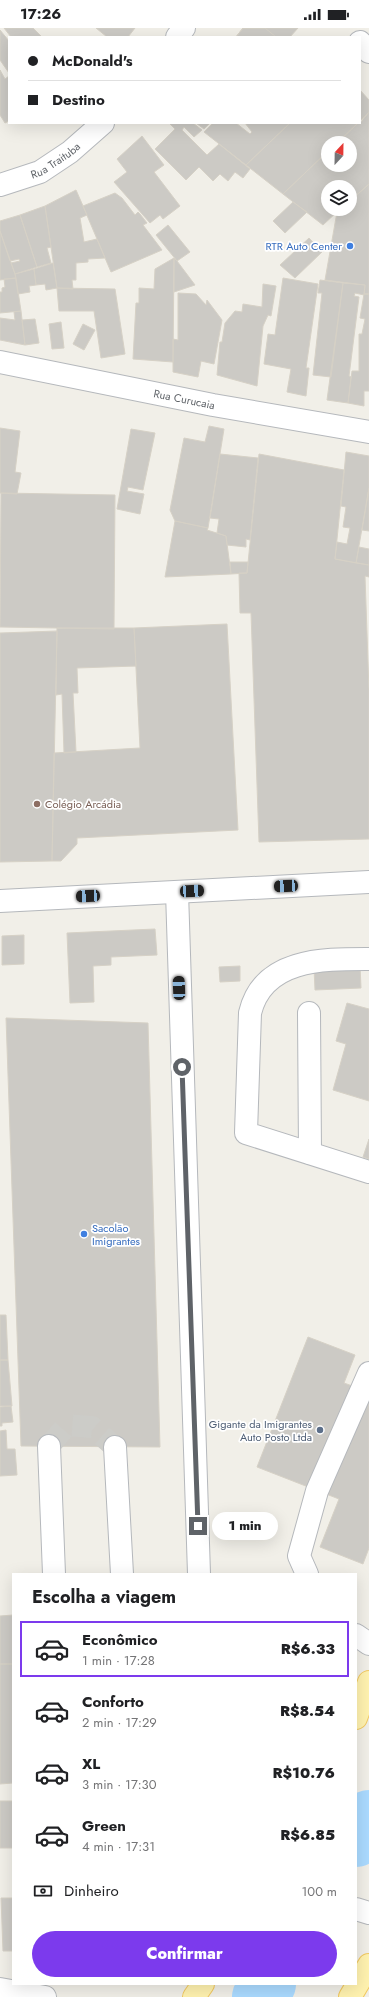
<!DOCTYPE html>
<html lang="pt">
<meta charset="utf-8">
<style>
:root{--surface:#fff;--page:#f6f6f6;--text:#202124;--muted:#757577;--line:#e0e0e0;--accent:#7c3aed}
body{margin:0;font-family:Jost,sans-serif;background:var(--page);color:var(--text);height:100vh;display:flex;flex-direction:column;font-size:15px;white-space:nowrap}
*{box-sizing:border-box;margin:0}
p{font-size:13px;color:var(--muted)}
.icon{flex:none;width:22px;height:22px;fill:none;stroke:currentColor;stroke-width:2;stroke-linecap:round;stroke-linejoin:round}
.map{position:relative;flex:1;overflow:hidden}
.side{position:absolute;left:12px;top:1545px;width:345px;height:412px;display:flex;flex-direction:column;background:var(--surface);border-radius:0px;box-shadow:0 4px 16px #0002}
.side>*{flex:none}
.banner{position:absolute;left:8px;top:8px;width:353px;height:88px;border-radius:0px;box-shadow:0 4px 16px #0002;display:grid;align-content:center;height:88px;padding:0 20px;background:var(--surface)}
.needle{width:26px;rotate:22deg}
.controls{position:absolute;left:321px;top:108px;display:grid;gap:8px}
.controls a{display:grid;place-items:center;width:36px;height:36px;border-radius:50%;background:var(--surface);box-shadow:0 4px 16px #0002;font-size:20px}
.end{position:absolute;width:18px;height:18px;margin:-9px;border:5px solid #5f6368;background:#fff;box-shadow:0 0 0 2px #fff}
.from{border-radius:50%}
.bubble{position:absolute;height:28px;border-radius:14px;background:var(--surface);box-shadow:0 4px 16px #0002;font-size:13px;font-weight:800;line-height:28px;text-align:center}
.car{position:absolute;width:12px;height:24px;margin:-12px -6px;border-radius:5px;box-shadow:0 0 3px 1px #0007;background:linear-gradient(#222 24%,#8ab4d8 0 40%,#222 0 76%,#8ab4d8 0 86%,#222 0)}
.banner b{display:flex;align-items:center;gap:14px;height:38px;font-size:15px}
.banner b+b{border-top:1px solid var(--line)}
.banner i{width:10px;height:10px;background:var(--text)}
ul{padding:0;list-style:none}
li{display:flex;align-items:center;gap:12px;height:56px;margin:0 8px 6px;padding:0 12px;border:2px solid transparent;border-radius:0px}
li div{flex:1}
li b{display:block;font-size:15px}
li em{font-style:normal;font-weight:800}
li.on{border-color:var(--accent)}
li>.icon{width:36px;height:36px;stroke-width:1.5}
h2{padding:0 20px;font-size:18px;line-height:48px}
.pay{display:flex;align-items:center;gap:10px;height:44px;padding:0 20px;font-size:15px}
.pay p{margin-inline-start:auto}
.button{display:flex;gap:8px;margin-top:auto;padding:8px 20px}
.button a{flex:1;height:46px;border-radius:24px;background:var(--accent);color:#fff;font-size:16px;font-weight:800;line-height:46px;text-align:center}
.status{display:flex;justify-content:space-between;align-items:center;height:28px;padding:0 20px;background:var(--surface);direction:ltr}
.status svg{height:11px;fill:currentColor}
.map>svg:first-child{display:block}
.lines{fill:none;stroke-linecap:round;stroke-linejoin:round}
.river{stroke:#aadaff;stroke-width:56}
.building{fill:#cccac5;stroke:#d6d1c6}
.minor-tunnel{stroke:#ccccc8;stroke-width:22;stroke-dasharray:22 11;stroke-linecap:butt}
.minor-casing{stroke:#b5b8bc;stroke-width:24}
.major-casing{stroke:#f2c960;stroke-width:24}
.minor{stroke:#fff;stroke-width:22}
.major{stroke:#fff2af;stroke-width:22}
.route{stroke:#5f6368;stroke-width:5}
.shop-dot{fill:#3f7fe0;stroke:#fff;stroke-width:1.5}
.education-dot{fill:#8d6e63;stroke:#fff;stroke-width:1.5}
.service-dot{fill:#5c6f8a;stroke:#fff;stroke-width:1.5}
.labels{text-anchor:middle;stroke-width:3.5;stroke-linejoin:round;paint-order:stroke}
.street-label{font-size:11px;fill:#5f6368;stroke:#fff}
.shop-label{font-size:11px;fill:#366cbe;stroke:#fff;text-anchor:end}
.education-label{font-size:11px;fill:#785e54;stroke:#fff;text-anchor:start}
.service-label{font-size:11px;fill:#4e5e75;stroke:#fff;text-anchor:end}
</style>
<div class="status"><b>17:26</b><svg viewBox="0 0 49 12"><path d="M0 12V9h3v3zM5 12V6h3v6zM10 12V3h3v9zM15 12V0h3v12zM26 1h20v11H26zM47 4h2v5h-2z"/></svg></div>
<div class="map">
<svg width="369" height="1969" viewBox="0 0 369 1969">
<rect width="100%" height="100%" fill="#f1efe8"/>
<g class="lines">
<path class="river" d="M356,1811L369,1790
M260,1969L268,1956"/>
</g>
<path class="building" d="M4,0H33L42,9H11Z
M96,0H135L128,9H107Z
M243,0H298L290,9H236Z
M243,0H265L276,9H236Z
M0,2L9,13V45L0,32Z
M0,42L5,51L9,48V93L5,95L0,87Z
M360,62L369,72V84L360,93Z
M369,84V156L350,173V159H328V181H340L323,197L283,166L328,123V137H350V115H337L358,95H360Z
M169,95H193L202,102L194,109L184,99L182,102L207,127L219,116L250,141L243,150L235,144L228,153L220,146L213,153L199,139L186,152L155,121L175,101Z
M196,95H210L204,101Z
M213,95H236L250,106L252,104L245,95H290L246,137L204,104Z
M290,95H358L337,115H328V123L283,166L246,137Z
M142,108L164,137L154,144L180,178L163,191L160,187L150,195L114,154L127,144L117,131Z
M369,156V266H364L365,257L325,252L337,184L340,181H350V173Z
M76,162L87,187L80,190L84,214L97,211L105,230L88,231V234L76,235V252H72L73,261L57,260L45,178Z
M115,165L122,170L135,187L138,184L140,186L147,195L143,197L162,222L111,244L83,178Z
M293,174L307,184L285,205L273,193Z
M45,178L51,219L47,220L51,235L37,239L20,187Z
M20,187L37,239L15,246L11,235L20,233L19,231L10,233L0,203V193Z
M168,197L190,224L177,233L156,207Z
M0,203L15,246L16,250L0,252Z
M309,210L322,224L295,250L280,237Z
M174,230L173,334L133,331L136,275H139V260L154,261L155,241Z
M174,230L177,233L195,257L174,264Z
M53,235L57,260L46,262L45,256L36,257L34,241Z
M34,241L36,257L29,258L30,264L18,266L15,246Z
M16,250L21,283L0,285V264H2V260L5,259L4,251Z
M283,250L318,256L306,340H309L306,368L287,364L291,341L264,336L268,306L275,307Z
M320,252L343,255L331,349L313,347L322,265H318Z
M343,255L365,257L364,267L355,265L354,268L359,269L349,348L351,349L348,375L327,372Z
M263,256L276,258L271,288L268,287L263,298L257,358L217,347L220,314H222L225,295L235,283L242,284L243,276L262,279Z
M57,260L115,261L125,326L101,330L94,283H59Z
M178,265L196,266L206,277L207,272L222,292L214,336L201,333L198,349L173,344V311L178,312Z
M364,266H369V363H364V378L348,375L352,343H359V306H362L365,291L360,290Z
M21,283L25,317L0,312V290L15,292L14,284Z
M35,291L39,315L25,317L22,292Z
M61,294L64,320L52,321L49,296Z
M83,296L95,302L84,322L73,316Z
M209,398L224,401L208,500L175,493L170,482L184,410L205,414Z
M0,400L20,403L15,444L21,445L17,466L0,465Z
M131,401L155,405L143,462L128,459L127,463L144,466L140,486L117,481Z
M346,424L369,428V460L356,535L335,531L337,514L347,516L350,500L343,499L346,479L341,478Z
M220,426L258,430L250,512L246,511V519L227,517L226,508L217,505L219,491L210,490Z
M259,426L344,442L335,531L369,537V549L365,548L369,662V811L259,814L251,585H240L239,545H247Z
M369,460V503L362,502Z
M1,465L115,467L114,601L0,599Z
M175,493L208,500L207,502L226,508L231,546L165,549Z
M359,519L369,521V537L356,535Z
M230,534H248L247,545L231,546Z
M227,596L238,802L77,810V816L61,833H52L54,725L140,720L134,600Z
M57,600H134L136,638L77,640L78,665H73L76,724L64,725L62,666L56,667Z
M57,603L52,833L0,834V605Z
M155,901L157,927L111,929V937L93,938L94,974L70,975L67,905Z
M24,907V936L2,937V908Z
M360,937L361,960L315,962L314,940Z
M240,938V953L220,954L219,939Z
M347,975L369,981V1073L333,1062L346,1016L336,1013Z
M6,990L148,995L160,1419L21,1418Z
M369,1111V1131L363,1129Z
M0,1287H6L8,1332H0Z
M308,1309L355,1327L344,1355L369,1364V1520L363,1536L320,1519L339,1471L257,1439Z
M0,1332H8L12,1378H0Z
M11,1378L13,1394L2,1395V1398H0V1379Z
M6,1402L7,1421H15L17,1447L0,1448V1403Z
M13,1587V1636H0V1588Z
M0,1636H13V1755L0,1756Z
M0,1773H13V1820H0Z
M1,1870H13V1923H3Z"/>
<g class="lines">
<path class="minor-tunnel" d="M49,1418L67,1397L92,1399L115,1419"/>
<defs>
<g id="minor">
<path d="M177,9L184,0"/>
<path d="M360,14L369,24"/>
<path id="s1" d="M0,157L40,144L70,124L103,95"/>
<path id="s2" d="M0,334L213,377L369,404"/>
<path d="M177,864L199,1546"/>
<path d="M0,873L369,854"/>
<path d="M369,931C324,931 263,930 250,985L246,1105L369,1144"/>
<path d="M309,985L310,1125"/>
<path d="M49,1418L54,1546"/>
<path d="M115,1419L122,1546"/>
<path d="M307,1546L299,1528L317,1463L369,1345"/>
<path d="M356,1607L369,1616"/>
<path d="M356,1881L369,1885"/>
<path d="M0,1961L45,1969"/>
</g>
<path id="major" d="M356,1690L369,1654
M194,1969L203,1956
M350,1969L369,1937"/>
</defs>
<use href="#minor" class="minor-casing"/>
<use href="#major" class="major-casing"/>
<use href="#minor" class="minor"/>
<use href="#major" class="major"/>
</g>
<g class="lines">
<path class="route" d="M182,1039L198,1498"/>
</g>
<g class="shop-dot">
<circle cx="350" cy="218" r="4"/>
<circle cx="84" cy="1206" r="4"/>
</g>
<circle class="education-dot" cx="37" cy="776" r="4"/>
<circle class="service-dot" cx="320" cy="1402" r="4"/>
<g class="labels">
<g class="street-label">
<text dy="4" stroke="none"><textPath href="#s1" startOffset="61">Rua Traituba</textPath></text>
<text dy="4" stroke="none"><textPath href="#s2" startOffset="188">Rua Curucaia</textPath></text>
</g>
<g class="shop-label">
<text x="342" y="222">RTR Auto Center</text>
<text x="92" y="1204" text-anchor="start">Sacolão<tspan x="92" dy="13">Imigrantes</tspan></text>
</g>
<g class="education-label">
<text x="45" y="780">Colégio Arcádia</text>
</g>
<g class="service-label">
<text x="312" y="1400">Gigante da Imigrantes<tspan x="312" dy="13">Auto Posto Ltda</tspan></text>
</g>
</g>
</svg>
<div class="controls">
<a><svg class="needle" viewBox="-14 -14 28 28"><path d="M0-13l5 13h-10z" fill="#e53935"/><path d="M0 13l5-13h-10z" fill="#757577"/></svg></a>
<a><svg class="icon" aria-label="layers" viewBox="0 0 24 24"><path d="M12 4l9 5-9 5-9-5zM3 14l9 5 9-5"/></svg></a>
</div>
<i class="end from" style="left:182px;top:1039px"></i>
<i class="end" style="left:198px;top:1498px"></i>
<div class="bubble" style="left:212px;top:1484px;width:66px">1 min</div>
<i class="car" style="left:286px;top:858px;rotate:267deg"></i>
<i class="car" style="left:192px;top:863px;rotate:87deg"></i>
<i class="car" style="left:88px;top:868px;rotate:267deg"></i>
<i class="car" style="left:179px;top:960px;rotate:358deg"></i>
<div class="banner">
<b><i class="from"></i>McDonald's</b>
<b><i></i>Destino</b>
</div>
<section class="side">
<h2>Escolha a viagem</h2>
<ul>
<li class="on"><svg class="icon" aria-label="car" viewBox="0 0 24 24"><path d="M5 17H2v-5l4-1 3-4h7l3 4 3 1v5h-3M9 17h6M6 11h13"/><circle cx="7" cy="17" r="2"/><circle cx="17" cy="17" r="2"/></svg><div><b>Econômico</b><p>1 min · 17:28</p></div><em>R$6.33</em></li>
<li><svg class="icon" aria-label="car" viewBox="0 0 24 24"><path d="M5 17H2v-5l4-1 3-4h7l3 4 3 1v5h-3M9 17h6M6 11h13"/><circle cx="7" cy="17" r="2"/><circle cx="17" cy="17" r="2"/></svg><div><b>Conforto</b><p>2 min · 17:29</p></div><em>R$8.54</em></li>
<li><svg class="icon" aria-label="car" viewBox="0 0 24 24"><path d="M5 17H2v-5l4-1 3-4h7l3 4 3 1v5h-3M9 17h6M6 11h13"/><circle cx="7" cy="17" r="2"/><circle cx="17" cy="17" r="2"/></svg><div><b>XL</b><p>3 min · 17:30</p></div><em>R$10.76</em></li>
<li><svg class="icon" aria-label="car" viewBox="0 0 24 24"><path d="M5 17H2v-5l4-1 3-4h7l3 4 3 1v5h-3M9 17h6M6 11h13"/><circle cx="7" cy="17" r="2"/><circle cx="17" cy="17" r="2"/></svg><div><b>Green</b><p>4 min · 17:31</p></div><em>R$6.85</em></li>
</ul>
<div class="pay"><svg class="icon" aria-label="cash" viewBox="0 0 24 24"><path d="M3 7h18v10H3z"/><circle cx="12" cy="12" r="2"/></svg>Dinheiro<p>100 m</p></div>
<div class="button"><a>Confirmar</a></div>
</section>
</div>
